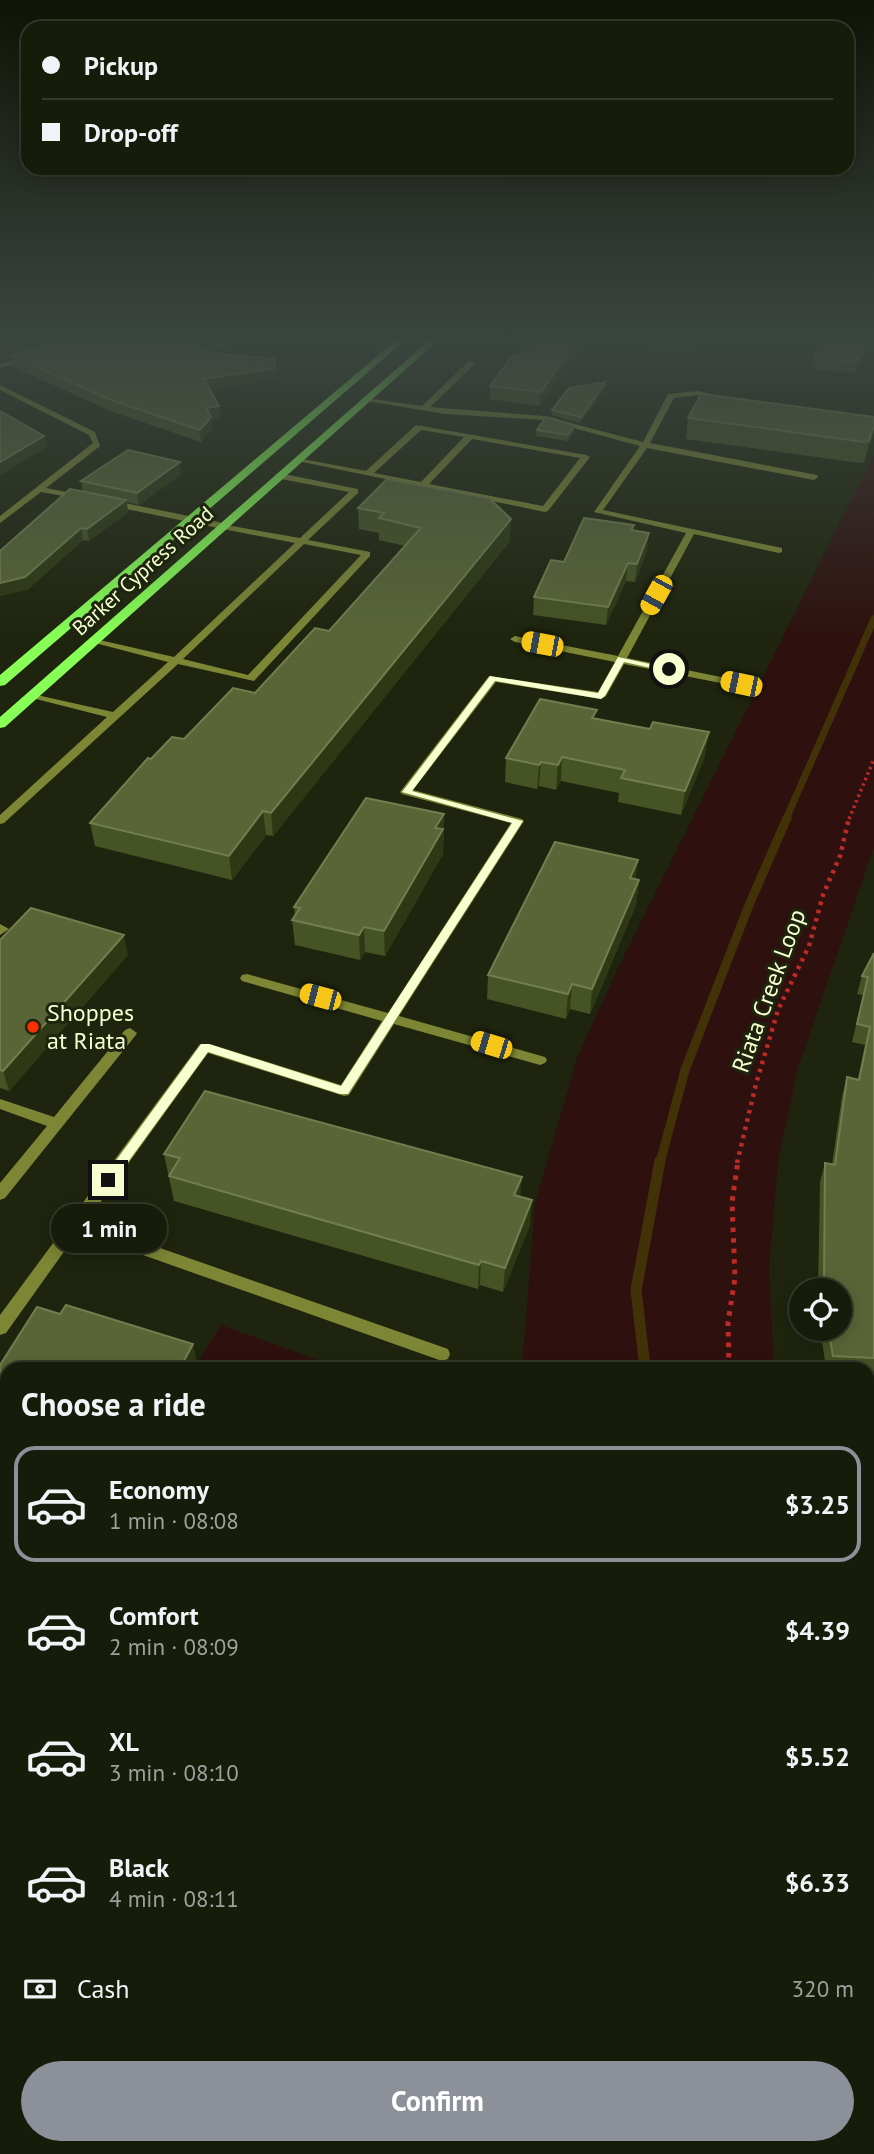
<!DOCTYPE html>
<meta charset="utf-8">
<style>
:root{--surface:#161b0a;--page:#1f2413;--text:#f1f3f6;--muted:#9ea19c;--line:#35392b;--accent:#8c9099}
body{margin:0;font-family:"PT Sans",sans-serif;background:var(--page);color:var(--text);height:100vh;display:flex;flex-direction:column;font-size:26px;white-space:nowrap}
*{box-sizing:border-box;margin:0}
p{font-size:23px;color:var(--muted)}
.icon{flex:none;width:38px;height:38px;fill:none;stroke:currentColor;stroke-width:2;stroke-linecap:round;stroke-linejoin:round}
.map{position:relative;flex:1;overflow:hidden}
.side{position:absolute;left:0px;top:1362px;width:875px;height:793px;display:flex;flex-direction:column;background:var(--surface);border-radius:21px 21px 0 0;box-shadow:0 4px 18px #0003,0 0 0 2px var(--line)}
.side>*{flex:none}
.banner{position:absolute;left:21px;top:21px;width:833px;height:154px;border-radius:21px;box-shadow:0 4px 18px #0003,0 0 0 2px var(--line);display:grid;align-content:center;height:154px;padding:0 21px;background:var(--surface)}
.controls{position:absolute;left:789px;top:1278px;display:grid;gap:14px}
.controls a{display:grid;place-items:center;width:63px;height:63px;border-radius:50%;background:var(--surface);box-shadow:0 4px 18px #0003,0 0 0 2px var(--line);font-size:35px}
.end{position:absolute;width:32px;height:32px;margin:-16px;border:9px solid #f5ffd0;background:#111;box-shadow:0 0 0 4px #111}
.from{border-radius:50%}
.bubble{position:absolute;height:49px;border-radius:24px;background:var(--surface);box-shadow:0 4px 18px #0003,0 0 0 2px var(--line);font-size:23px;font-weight:700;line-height:49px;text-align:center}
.car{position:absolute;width:21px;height:42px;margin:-21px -10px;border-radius:9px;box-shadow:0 0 5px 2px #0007;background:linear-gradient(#f5c518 24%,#345 0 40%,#f5c518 0 76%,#345 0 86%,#f5c518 0)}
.banner b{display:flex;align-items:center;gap:24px;height:66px;font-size:26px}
.banner b+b{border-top:2px solid var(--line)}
.banner i{width:18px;height:18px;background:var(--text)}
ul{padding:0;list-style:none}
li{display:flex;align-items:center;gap:21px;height:116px;margin:0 14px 10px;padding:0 7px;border:4px solid transparent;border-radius:21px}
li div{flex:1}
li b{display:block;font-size:26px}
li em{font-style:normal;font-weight:700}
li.active{border-color:var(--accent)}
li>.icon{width:63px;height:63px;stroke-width:1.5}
h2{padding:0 21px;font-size:32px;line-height:84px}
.pay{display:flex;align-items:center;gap:18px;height:77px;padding:0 21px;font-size:26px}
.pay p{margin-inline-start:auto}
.button{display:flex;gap:14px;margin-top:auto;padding:14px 21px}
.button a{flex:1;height:80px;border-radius:42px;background:var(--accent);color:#fff;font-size:28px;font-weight:700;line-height:80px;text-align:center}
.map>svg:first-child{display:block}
.green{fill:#2e110f}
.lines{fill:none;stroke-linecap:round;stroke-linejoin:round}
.stream-far3{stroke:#433207;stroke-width:7}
.stream-far2{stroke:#433207;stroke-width:9}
.stream-far1{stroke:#433207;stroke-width:11}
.stream{stroke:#433207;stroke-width:15}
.path-far3{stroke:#bc2b27;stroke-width:3.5;stroke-dasharray:2.5 3.5;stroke-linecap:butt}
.path-far2{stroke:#bc2b27;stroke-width:4.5;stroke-dasharray:3.5 5;stroke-linecap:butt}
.path-far1{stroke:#bc2b27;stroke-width:5;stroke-dasharray:4.5 6;stroke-linecap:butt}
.path{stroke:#bc2b27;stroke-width:7;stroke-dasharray:5 8;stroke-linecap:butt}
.lane{fill:#7c8635;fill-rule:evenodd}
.street{fill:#7c8635;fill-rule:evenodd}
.primary{fill:#87ff57;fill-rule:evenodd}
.wall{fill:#465325}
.shaded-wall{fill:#2e3814}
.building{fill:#596537;stroke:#717e4f;stroke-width:2}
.route{fill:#f5ffd0}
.poi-dot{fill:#fb2f00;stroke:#1e240d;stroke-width:2.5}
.labels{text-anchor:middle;stroke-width:6;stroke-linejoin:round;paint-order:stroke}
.far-street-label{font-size:21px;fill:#f5ffd0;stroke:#1e240d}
.street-label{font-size:24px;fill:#f5ffd0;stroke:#1e240d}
.poi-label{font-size:24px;fill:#f5ffd0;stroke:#1e240d;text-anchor:start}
</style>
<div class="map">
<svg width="874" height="2154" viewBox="0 0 874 2154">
<rect width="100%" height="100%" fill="#1e240d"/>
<path class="green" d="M874,454V847L798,1068L778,1161L769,1268L774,1368H522L535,1203L577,1058L619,966Z
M221,1325L340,1368H194Z
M868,1536H874V2154H0V1685L7,1674V2147H868Z"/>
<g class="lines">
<path class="stream-far3" d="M786,819L874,619"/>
<path class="stream-far2" d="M660,1163L685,1070L749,905L787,818"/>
<path class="stream-far1" d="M645,1368L636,1290L660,1161"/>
<path class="stream" d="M596,2147L597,2154"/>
<path class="path-far3" d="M849,819L874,759"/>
<path class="path-far2" d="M737,1163L756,1084L778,1010L809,946L823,895L840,856L849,818"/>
<path class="path-far1" d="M729,1368L728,1322L735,1278L732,1202L738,1161"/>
<path class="path" d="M868,1639L874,1648
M868,1667L874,1666
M868,1737L874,1742
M444,2147L445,2154"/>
<path class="lane" d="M469,361L476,363L430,407L544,416L643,442L668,394L698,391L728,398L724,400L698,395L674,398L650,443L817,475L818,477L814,480L647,448L603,510L782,548V552L779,553L694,534L627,658L741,681L746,684L741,687L624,664L606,696L601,699L496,682L413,790L522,819L524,821L399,1016L545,1057L547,1060L545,1063L540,1065L394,1024L349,1095L344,1096L208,1053L86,1222L448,1349L450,1354L448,1359L442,1361L78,1232L6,1333L0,1335V1315L200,1044H210L341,1085L382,1021L242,981L240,978L242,975L247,974L388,1013L511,823L402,794L400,792L489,676L598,692L615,662L515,642L510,639L515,636L618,656L686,533L594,512L640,446L544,420L445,414L361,400L365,398L422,406Z
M416,425L586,455L590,457L548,511L545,512L293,460L297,458L366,471ZM421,430L464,437L421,482L374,473ZM472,439L580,458L543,506L429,484Z
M279,473L358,489V493L308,540L370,552V556L254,681L178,664L4,823L0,824V815L107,717L28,697V693L113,712L168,662L91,642V638L174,657L295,543L223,529L219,526L220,524L300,538L349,492L276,478V474ZM304,544L361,555L248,675L183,659Z
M0,924L9,929L0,935Z
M130,1028L137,1033L135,1036L5,1198L0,1200V1183L47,1126L0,1109V1099L54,1117L125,1030Z"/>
<path class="street" d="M203,336H212L228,345L221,347Z
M29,356L33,358L32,360L0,368V364Z
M0,385L95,432L100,446L46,488L86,496V500L41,492L0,523V516L93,443L89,435L0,390Z
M110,500L223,523L227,526L223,529L107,505V501Z"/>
<path class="primary" d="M401,336H410L5,685L0,686V675Z
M434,336H443L5,727L0,728V717Z"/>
</g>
<path class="wall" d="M0,336L212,353L276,379L210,389L219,406L221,418L211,419L212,428L201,442L113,412L13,367L11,358L0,361Z
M544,336L540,406L490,399V386Z
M593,336H738L733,343L704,339L690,353Z
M874,336V351L868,350L855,373L812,369L814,358Z
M606,382V388L580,423L552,415V410Z
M874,417V430L864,462L860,463L686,439L688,418Z
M575,425V431L568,441L536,436L537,430Z
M181,474L139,505L127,502L128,512L89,541L83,540L27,590L83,492L81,481Z
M387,479L510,541L273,836L266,835L232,880L95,846L90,823L151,759L184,739L255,693L329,631L405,546L379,540V533L359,529L358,508Z
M634,525L633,531L647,550L635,582L626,581L606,625L533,615L534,597L564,562Z
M596,718L705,756L681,815L618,802L619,793L561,781L556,790L539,786L537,789L505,782L506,758Z
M444,814L443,854L385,956L365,952L360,960L295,945L292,920L295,917L294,907Z
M635,879L639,880L636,905L590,1014L570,1009L566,1019L487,999L488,975Z
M0,940L128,955L9,1091L0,1088Z
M874,953V1375H868V1368H826L820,1328H840V1290H818L820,1182L825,1163L832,1164L842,1096L847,1077L858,1079L865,1045L852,1042L863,995L857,994L862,976Z
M164,1154L520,1197L530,1225L503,1292L480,1285L478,1289L174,1201Z
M197,1363L195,1368H7V1424L3,1423L0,1415V1365Z
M868,1408L873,1423H874V1529H868Z"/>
<path class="shaded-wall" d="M48,336H87L11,356V358L0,361V350Z
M581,336H589L540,406L541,392Z
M696,336H705L704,339L690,353L691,340Z
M871,340L868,350L855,373L857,362Z
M275,359L276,379L206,390L204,379Z
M606,382V388L580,423L581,417Z
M219,406L221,418L211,419L212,428L201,442L200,430L206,408Z
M575,425V431L568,441V435Z
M874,425L872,438L864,462L869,441Z
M44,436L47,447L0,475V462Z
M180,462L181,474L139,505L137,493Z
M126,500L128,512L89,541L87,529Z
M511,519L510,541L273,836L271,813Z
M81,528L83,540L27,590L0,596V583Z
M649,533L647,550L635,582L637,564Z
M628,563L626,581L606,625L608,607Z
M709,732L705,756L681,815L685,791Z
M562,757L561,781L556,790L558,765Z
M541,762L539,786L537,789L539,765Z
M263,811L266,835L232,880L229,856Z
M444,814L443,854L385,956L384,931L435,828Z
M638,860L635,885L630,878Z
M639,880L636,905L590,1014L592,989Z
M364,927L365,952L360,960L359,935Z
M124,935L128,955L9,1091L3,1071Z
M572,984L570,1009L566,1019L568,994Z
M522,1177L520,1201L514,1195Z
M532,1200L530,1225L503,1292L505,1268Z
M481,1261L480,1285L478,1289L479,1265Z
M193,1344L197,1363L195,1368H180Z
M5,1608L7,1612V1625L0,1638V1616Z"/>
<path class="building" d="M0,336H48L0,350Z
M79,336H181L212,353L275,359V368L204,379L219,406L206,408L211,417L200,430L111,400L11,356Z
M544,336H581L541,392L490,386L513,355L522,356Z
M669,336H696L691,340Z
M825,336H874V340H871L857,362L814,358Z
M606,382L581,417L552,410L569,388Z
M701,394L874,417V425L869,441L864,442L688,418Z
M0,411L44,436L0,462Z
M546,417L575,425L568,435L537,430Z
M128,450L180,462L137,493L81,481Z
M387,479L489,498L511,519L271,813L263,811L229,856L90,823L148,758L151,759L172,737L184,739L233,688L255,693L315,628L329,631L421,528L379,518L384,513L358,508Z
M70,489L126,500L87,529L81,528L25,577L0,583V551Z
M584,518L634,525L631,530L649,533L637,564L628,563L608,607L534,597L551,560L564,562Z
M540,699L597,710L592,718L650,729L653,722L709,732L685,791L621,778L625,770L562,757L558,765L541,762L539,765L506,758Z
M366,798L444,814L435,828L443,829L384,931L364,927L359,935L292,920L300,908L294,907Z
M555,842L638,860L630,878L639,880L592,989L572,984L568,994L488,975Z
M31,908L124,935L3,1071L0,1070V940Z
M874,953V1358L833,1356L828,1328H840V1290H822L820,1282H824L825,1163L835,1165L847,1077L859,1080L870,1027L857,1024L868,977L862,976Z
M205,1091L522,1177L514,1195L532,1200L505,1268L481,1261L479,1265L169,1176L180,1158L164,1154Z
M66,1305L193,1344L180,1368H7V1408L0,1406V1398L7,1387L0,1385V1365L37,1307L60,1314Z
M868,1408L873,1423H874V1512H868Z
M0,1606L5,1608L0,1616Z"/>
<linearGradient id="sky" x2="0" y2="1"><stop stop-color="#101407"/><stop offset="0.53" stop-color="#3b4540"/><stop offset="1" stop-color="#3b4540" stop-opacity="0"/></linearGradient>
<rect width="874" height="638" fill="url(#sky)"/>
<path class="route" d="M618,657L673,669L669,672L624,662L605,696L601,699L495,681L412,791L523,821L348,1094H340L208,1052L112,1184H104V1177L201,1044H209L341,1086L512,823L402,792L490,676L598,693Z"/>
<circle class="poi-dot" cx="33" cy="1027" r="7"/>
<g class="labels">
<g class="far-street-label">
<text transform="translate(143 571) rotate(-42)" y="7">Barker Cypress Road</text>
</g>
<g class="street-label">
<text transform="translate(769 991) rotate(-70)" y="8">Riata Creek Loop</text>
</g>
<g class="poi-label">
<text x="47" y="1021">Shoppes<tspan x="47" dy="28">at Riata</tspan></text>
</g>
</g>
</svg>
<div class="controls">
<a><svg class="icon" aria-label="locate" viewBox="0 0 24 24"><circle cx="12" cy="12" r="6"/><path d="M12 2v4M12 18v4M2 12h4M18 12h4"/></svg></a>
</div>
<i class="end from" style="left:669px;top:669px"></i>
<i class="end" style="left:108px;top:1180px"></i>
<div class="bubble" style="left:51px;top:1204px;width:116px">1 min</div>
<i class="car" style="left:656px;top:595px;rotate:209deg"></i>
<i class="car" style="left:542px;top:644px;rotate:281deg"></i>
<i class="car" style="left:741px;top:684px;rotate:282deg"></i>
<i class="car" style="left:320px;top:997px;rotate:285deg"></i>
<i class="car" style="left:491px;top:1045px;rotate:287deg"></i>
<div class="banner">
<b><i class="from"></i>Pickup</b>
<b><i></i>Drop-off</b>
</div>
<section class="side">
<h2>Choose a ride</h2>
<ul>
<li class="active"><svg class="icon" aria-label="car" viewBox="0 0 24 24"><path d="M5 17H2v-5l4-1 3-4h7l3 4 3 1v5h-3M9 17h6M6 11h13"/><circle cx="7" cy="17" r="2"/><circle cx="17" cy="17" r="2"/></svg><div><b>Economy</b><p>1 min · 08:08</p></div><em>$3.25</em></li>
<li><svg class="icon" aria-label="car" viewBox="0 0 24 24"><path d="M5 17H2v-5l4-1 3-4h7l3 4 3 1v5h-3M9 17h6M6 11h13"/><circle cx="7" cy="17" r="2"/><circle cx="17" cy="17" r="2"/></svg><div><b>Comfort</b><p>2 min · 08:09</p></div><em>$4.39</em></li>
<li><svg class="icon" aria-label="car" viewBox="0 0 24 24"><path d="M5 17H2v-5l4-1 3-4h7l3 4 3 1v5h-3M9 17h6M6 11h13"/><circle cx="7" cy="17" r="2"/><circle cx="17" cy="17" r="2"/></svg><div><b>XL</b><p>3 min · 08:10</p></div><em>$5.52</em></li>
<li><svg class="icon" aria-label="car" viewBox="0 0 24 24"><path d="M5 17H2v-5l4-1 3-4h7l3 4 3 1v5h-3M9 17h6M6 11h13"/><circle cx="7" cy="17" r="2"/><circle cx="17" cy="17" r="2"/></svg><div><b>Black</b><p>4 min · 08:11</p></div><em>$6.33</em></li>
</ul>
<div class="pay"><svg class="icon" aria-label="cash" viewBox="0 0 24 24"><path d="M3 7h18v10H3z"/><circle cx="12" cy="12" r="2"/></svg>Cash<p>320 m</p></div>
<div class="button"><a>Confirm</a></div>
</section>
</div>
